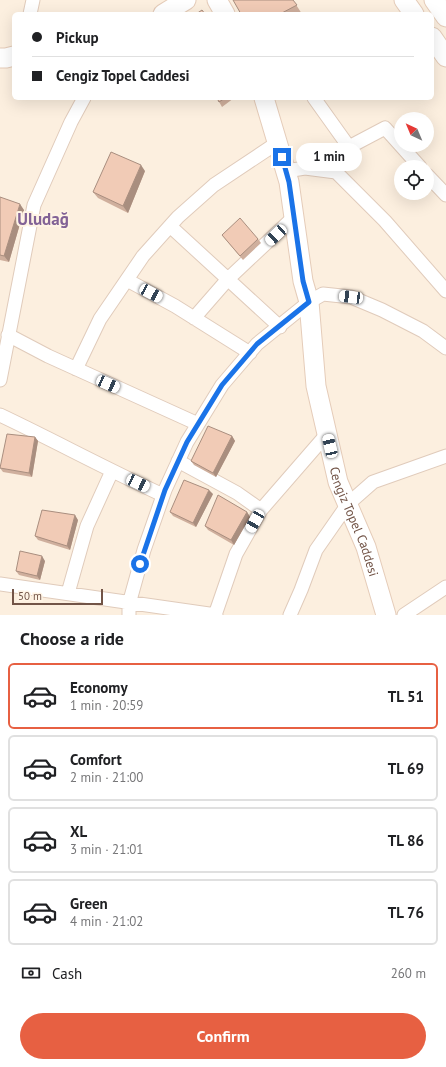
<!DOCTYPE html>
<meta charset="utf-8">
<style>
:root{--surface:#fff;--page:#f6f6f6;--text:#202124;--muted:#757577;--line:#e0e0e0;--accent:#e76042}
body{margin:0;font-family:"PT Sans",sans-serif;background:var(--page);color:var(--text);height:100vh;display:flex;flex-direction:column;font-size:15px;white-space:nowrap}
*{box-sizing:border-box;margin:0}
p{font-size:13px;color:var(--muted)}
.icon{flex:none;width:22px;height:22px;fill:none;stroke:currentColor;stroke-width:2;stroke-linecap:round;stroke-linejoin:round}
.map{position:relative;height:615px;overflow:hidden}
.sheet{display:flex;flex-direction:column;background:var(--surface);flex:1}
.sheet>*{flex:none}
.guide{position:absolute;left:12px;top:12px;width:422px;height:88px;border-radius:6px;box-shadow:0 4px 16px #0002;display:grid;align-content:center;height:88px;padding:0 20px;background:var(--surface)}
.needle{width:26px;rotate:316deg}
.tools{position:absolute;left:394px;top:112px;display:grid;gap:8px}
.tools a{display:grid;place-items:center;width:40px;height:40px;border-radius:50%;background:var(--surface);box-shadow:0 4px 16px #0002;font-size:20px}
.scale{position:absolute;left:12px;bottom:10px;width:91px;box-sizing:border-box;padding-left:4px;border:2px solid #725447;border-top:0;font-size:11px;line-height:14px;white-space:nowrap;color:#725447;-webkit-text-stroke:3px #fff4e5;paint-order:stroke}
.end{position:absolute;width:18px;height:18px;margin:-9px;border:5px solid #1a73e8;background:#fff;box-shadow:0 0 0 2px #fff}
.from{border-radius:50%}
.bubble{position:absolute;height:28px;border-radius:14px;background:var(--surface);box-shadow:0 4px 16px #0002;font-size:13px;font-weight:700;line-height:28px;text-align:center}
.car{position:absolute;width:12px;height:24px;margin:-12px -6px;border-radius:5px;box-shadow:0 0 3px 1px #0007;background:linear-gradient(#fff 24%,#345 0 40%,#fff 0 76%,#345 0 86%,#fff 0)}
.guide b{display:flex;align-items:center;gap:14px;height:38px;font-size:15px}
.guide b+b{border-top:1px solid var(--line)}
.guide i{width:10px;height:10px;background:var(--text)}
ul{padding:0;list-style:none}
li{display:flex;align-items:center;gap:12px;height:66px;margin:0 8px 6px;padding:0 12px;border:2px solid var(--line);border-radius:6px}
li div{flex:1}
li b{display:block;font-size:15px}
li em{font-style:normal;font-weight:700}
li.selected{border-color:var(--accent)}
li>.icon{width:36px;height:36px;stroke-width:1.5}
h2{padding:0 20px;font-size:18px;line-height:48px}
.pay{display:flex;align-items:center;gap:10px;height:44px;padding:0 20px;font-size:15px}
.pay p{margin-inline-start:auto}
.button{display:flex;gap:8px;margin-top:auto;padding:8px 20px}
.button a{flex:1;height:46px;border-radius:24px;background:var(--accent);color:#fff;font-size:16px;font-weight:700;line-height:46px;text-align:center}
.map>svg:first-child{display:block}
.lines{fill:none;stroke-linecap:round;stroke-linejoin:round}
.street-casing{stroke:#e0cbbb;stroke-width:15}
.secondary-casing{stroke:#e5ccb9;stroke-width:21}
.street{stroke:#fff;stroke-width:13}
.secondary{stroke:#fff;stroke-width:19}
.wall{fill:#cfaf9d}
.shaded-wall{fill:#a98e7f}
.building{fill:#f1cbb6;stroke:#a98e7f}
.route{stroke:#1a73e8;stroke-width:5}
.labels{text-anchor:middle;stroke-width:4;stroke-linejoin:round;paint-order:stroke}
.street-label{font-size:13px;fill:#725447;stroke:#fff4e5}
.district-label{font-size:17px;font-weight:bold;fill:#826296;stroke:#fff4e5}
</style>
<div class="map">
<svg width="446" height="615" viewBox="0 0 446 615">
<rect width="100%" height="100%" fill="#fcefdf"/>
<g class="lines">
<defs>
<path id="street" d="M30,14L33,0
M314,98L349,147
M286,171L305,168L336,172L385,221L446,291
M336,172L349,147L385,128L420,167
M427,175L446,195
M170,226L280,327
M127,280L175,306L250,353
M194,318L228,279L294,217
M8,335L48,356L198,424
M76,369L100,319L143,256L178,217L214,185L277,143
M0,380L34,205L71,122L84,98
M0,415C55,441 108,470 163,495
M178,461L237,493L261,510
M0,584L216,615
M68,593L87,526L112,471
M129,615V604L144,550L165,490L187,442L222,385L257,344L309,302L323,294L351,297L382,310L423,331L446,348
M215,615L236,554L261,510L327,434
M290,615L301,590L316,550L348,504L373,482L446,456
M404,615L446,587"/>
<g id="secondary">
<path d="M217,0L225,14"/>
<path d="M404,0L414,14"/>
<path d="M434,0L446,17"/>
<path d="M163,14L186,0"/>
<path d="M432,37L446,57"/>
<path d="M0,58H6L14,56"/>
<path id="s1" d="M264,98L289,182L303,281L309,302L316,386L338,482L366,547L386,615"/>
</g>
</defs>
<use href="#street" class="street-casing"/>
<use href="#secondary" class="secondary-casing"/>
<use href="#street" class="street"/>
<use href="#secondary" class="secondary"/>
</g>
<path class="wall" d="M293,0L302,14H241Z
M217,98H234L222,107Z
M145,171L128,213L98,198L93,192Z
M0,197L24,210L9,262L0,260Z
M222,235L258,239L261,243L243,260Z
M232,436L235,441L216,477L194,465L191,461Z
M35,437L38,441L32,477L3,472L0,468Z
M213,494L196,527L173,516L170,512Z
M247,512L250,517L234,545L208,530L205,526Z
M78,520L70,550L38,540L35,536Z
M45,561L40,580L19,575L16,571Z"/>
<path class="shaded-wall" d="M141,165L145,171L128,213L123,206Z
M20,204L24,210L9,262L4,256Z
M232,436L235,441L216,477L213,473Z
M35,437L38,441L32,477L29,473Z
M209,490L213,494L196,527L193,523Z
M247,512L250,517L234,545L231,540Z
M75,515L78,520L70,550L67,546Z
M42,556L45,561L40,580L37,576Z"/>
<path class="building" d="M233,0H293L297,5L280,14H241Z
M202,10L205,14H196Z
M217,98H225L219,102Z
M111,152L141,165L123,206L93,192Z
M0,197L20,204L4,256L0,255Z
M240,218L258,239L240,256L222,235Z
M208,426L232,436L213,473L191,461Z
M7,434L35,437L29,473L0,468Z
M184,480L209,490L193,523L170,512Z
M218,495L247,512L231,540L205,526Z
M42,510L75,515L67,546L35,536Z
M20,551L42,556L37,576L16,571Z"/>
<g class="lines">
<path class="route" d="M140,564L165,490L187,442L222,385L257,344L309,302L303,281L289,182L282,157"/>
</g>
<g class="labels">
<g class="street-label">
<text dy="5" stroke="none"><textPath href="#s1" startOffset="435">Cengiz Topel Caddesi</textPath></text>
</g>
<g class="district-label">
<text x="43" y="225">Uludağ</text>
</g>
</g>
</svg>
<div class="tools">
<a><svg class="needle" viewBox="-14 -14 28 28"><path d="M0-13l5 13h-10z" fill="#e53935"/><path d="M0 13l5-13h-10z" fill="#757577"/></svg></a>
<a><svg class="icon" aria-label="locate" viewBox="0 0 24 24"><circle cx="12" cy="12" r="6"/><path d="M12 2v4M12 18v4M2 12h4M18 12h4"/></svg></a>
</div>
<div class="scale">50 m</div>
<i class="end from" style="left:140px;top:564px"></i>
<i class="end" style="left:282px;top:157px"></i>
<div class="bubble" style="left:296px;top:143px;width:66px">1 min</div>
<i class="car" style="left:276px;top:235px;rotate:227deg"></i>
<i class="car" style="left:151px;top:293px;rotate:118deg"></i>
<i class="car" style="left:351px;top:297px;rotate:277deg"></i>
<i class="car" style="left:108px;top:384px;rotate:114deg"></i>
<i class="car" style="left:330px;top:446px;rotate:347deg"></i>
<i class="car" style="left:138px;top:483px;rotate:115deg"></i>
<i class="car" style="left:255px;top:521px;rotate:210deg"></i>
<div class="guide">
<b><i class="from"></i>Pickup</b>
<b><i></i>Cengiz Topel Caddesi</b>
</div>
</div>
<section class="sheet">
<h2>Choose a ride</h2>
<ul>
<li class="selected"><svg class="icon" aria-label="car" viewBox="0 0 24 24"><path d="M5 17H2v-5l4-1 3-4h7l3 4 3 1v5h-3M9 17h6M6 11h13"/><circle cx="7" cy="17" r="2"/><circle cx="17" cy="17" r="2"/></svg><div><b>Economy</b><p>1 min · 20:59</p></div><em>TL 51</em></li>
<li><svg class="icon" aria-label="car" viewBox="0 0 24 24"><path d="M5 17H2v-5l4-1 3-4h7l3 4 3 1v5h-3M9 17h6M6 11h13"/><circle cx="7" cy="17" r="2"/><circle cx="17" cy="17" r="2"/></svg><div><b>Comfort</b><p>2 min · 21:00</p></div><em>TL 69</em></li>
<li><svg class="icon" aria-label="car" viewBox="0 0 24 24"><path d="M5 17H2v-5l4-1 3-4h7l3 4 3 1v5h-3M9 17h6M6 11h13"/><circle cx="7" cy="17" r="2"/><circle cx="17" cy="17" r="2"/></svg><div><b>XL</b><p>3 min · 21:01</p></div><em>TL 86</em></li>
<li><svg class="icon" aria-label="car" viewBox="0 0 24 24"><path d="M5 17H2v-5l4-1 3-4h7l3 4 3 1v5h-3M9 17h6M6 11h13"/><circle cx="7" cy="17" r="2"/><circle cx="17" cy="17" r="2"/></svg><div><b>Green</b><p>4 min · 21:02</p></div><em>TL 76</em></li>
</ul>
<div class="pay"><svg class="icon" aria-label="cash" viewBox="0 0 24 24"><path d="M3 7h18v10H3z"/><circle cx="12" cy="12" r="2"/></svg>Cash<p>260 m</p></div>
<div class="button"><a>Confirm</a></div>
</section>
